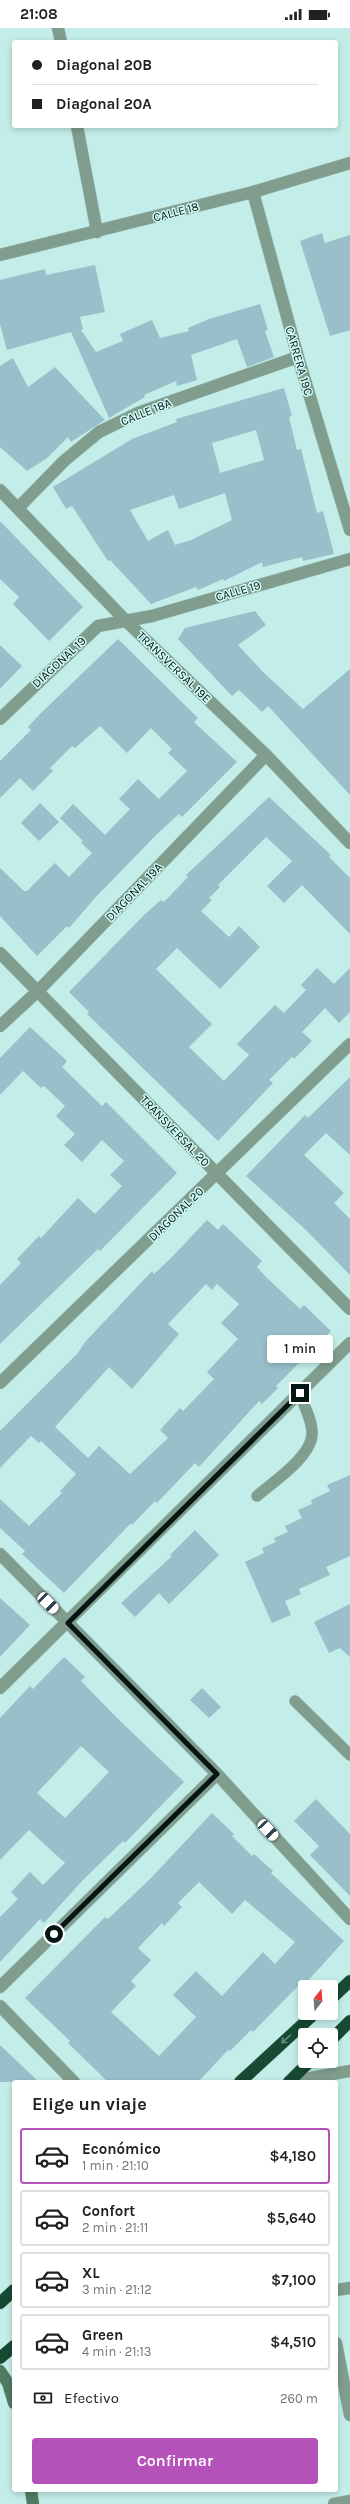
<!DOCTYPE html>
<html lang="es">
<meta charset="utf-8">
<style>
:root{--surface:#fff;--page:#f2f2f2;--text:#202124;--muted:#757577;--line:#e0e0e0;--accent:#b452b9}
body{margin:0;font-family:Karla,sans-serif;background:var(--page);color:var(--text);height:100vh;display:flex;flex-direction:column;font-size:15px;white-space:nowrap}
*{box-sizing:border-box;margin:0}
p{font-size:13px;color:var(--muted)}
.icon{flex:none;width:22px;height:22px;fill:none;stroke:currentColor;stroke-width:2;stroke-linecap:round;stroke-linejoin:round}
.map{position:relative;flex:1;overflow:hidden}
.sheet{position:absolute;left:12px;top:2052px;width:326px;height:412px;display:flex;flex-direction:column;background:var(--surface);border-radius:4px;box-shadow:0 2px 6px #0003}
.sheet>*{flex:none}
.banner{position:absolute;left:12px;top:12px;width:326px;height:88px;border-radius:4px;box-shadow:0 2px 6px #0003;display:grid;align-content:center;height:88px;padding:0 20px;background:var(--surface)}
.needle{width:26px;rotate:17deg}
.fabs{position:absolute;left:298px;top:1952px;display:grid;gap:8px}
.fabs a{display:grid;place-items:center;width:40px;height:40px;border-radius:4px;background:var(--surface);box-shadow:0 2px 6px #0003;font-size:20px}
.end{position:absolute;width:18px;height:18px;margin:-9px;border:5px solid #061614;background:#fff;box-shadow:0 0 0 2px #fff}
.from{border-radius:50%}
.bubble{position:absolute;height:28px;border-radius:4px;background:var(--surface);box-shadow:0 2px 6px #0003;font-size:13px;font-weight:600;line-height:28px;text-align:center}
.car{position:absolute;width:12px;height:24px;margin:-12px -6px;border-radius:5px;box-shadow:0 0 3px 1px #0007;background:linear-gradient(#fff 24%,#345 0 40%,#fff 0 76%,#345 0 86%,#fff 0)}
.banner b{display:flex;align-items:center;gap:14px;height:38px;font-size:15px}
.banner b+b{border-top:1px solid var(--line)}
.banner i{width:10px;height:10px;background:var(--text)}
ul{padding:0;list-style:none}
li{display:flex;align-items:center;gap:12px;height:56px;margin:0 8px 6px;padding:0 12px;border:2px solid var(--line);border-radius:4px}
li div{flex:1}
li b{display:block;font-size:15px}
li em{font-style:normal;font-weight:600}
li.selected{border-color:var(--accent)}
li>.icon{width:36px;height:36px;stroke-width:1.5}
h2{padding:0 20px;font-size:18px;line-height:48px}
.pay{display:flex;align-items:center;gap:10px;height:44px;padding:0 20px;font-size:15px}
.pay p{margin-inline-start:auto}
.cta{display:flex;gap:8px;margin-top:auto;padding:8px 20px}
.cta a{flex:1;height:46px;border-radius:4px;background:var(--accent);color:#fff;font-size:16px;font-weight:600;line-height:46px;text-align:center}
.status{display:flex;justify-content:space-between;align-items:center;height:28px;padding:0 20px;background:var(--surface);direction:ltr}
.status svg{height:11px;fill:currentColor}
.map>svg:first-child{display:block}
.building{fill:#99c0ca;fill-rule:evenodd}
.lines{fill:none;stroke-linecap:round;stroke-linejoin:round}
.lane-casing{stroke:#a1c6c2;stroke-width:12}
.street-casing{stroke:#a1c6c2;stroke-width:13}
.secondary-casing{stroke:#a1c6c2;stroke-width:13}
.highway-casing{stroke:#a1c6c2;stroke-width:13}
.lane{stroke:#819d8d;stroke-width:11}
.street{stroke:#819d8d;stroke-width:12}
.secondary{stroke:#517a63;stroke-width:12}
.highway{stroke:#164a32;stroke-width:12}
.oneway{stroke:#609180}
.route{stroke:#061614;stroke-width:5}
.labels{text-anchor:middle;stroke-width:3;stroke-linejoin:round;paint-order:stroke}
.street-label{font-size:12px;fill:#061614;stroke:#d0fbf5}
</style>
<div class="status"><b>21:08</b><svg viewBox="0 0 49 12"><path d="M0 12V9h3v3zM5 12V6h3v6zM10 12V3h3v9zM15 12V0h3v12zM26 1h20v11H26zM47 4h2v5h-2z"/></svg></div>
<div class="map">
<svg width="350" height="2476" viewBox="0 0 350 2476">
<rect width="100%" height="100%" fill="#c3ede8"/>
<path class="building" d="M322,205L325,215L350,207V302L330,308L300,213Z
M95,237L105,284L80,289L83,301L81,302L96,324L123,313L120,306L152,292L160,310L189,303L188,300L209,291L260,276L268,302L265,303L274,329L247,339L237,311L191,327L197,352L177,358L176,353L144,367L145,369L109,390L71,304L7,322L0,296V252L45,241L46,247Z
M13,330L28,359L55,339L105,392L71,414L68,409L46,431L27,443L0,419V338Z
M284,360L292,388L289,389L297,422L301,421L317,485L323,483L334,526L303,533L302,529L263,539L262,534L224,553L223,551L198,562L196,559L151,576L110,532L108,533L72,478L66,481L53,459L132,411L177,394L176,391ZM256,402L264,432L220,445L212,415ZM225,465L232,492L191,512L175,517L168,502L148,513L130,482L174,467L179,481Z
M0,493L83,579L49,613L13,576L19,569L0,551Z
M255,583L266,597L238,617L263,644L303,681L350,641V767L268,678L262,684L239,662L232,668L178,611L185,600Z
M118,611L198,690L194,694L237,734L182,789L179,786L156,807L95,870L69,900L67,898L37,928L0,888V840L24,863H27L55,835L69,849L92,825L81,815L83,813L60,790L73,776L105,807L130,781L119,771L138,751L159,771L187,743L168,725L172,721L151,700L127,725L100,698L75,720L72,718L50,740L53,743L33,763L20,750L0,770V733L31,702L28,699L40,686Z
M0,617L22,638L0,661Z
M269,769L331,827L329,829L350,850V906L302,857L284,875L267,858L292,833L266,809L218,857L220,859L209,870L212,872L201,883L229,909L239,898L260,919L220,961L177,920L156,941L212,996L189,1019L224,1053L249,1027L237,1016L275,977L284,985L306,962L301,957L317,940L334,956L350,940V984L339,995L325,980L302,1004L312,1013L294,1031L292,1029L269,1052L273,1055L218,1113L87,986L89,984L69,964L144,887L161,872L164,874L188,849L186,847Z
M40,775L59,794L39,813L21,795Z
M30,999L67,1033L62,1039L102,1078L106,1074L177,1145L100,1223L98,1221L0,1316V1257L21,1235L17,1231L39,1208L41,1210L78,1170L95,1186L122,1158L110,1147L124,1133L102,1112L82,1134L64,1117L75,1106L56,1088L65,1078L44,1058L41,1060L23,1043L0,1067V1030Z
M350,1049V1127L326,1105L304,1127L344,1165L334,1175L350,1191V1247L307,1203L246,1148L305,1087L308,1090Z
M207,1192L218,1202L223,1196L262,1233L257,1239L265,1248L300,1281L304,1277L331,1303L276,1358L278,1360L262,1376L259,1373L199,1439L195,1435L157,1475L155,1473L132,1497L131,1495L64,1565L22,1526L25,1523L0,1500V1471L29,1498L62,1465L60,1463L76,1446L41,1413L39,1415L31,1408L0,1440V1403L78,1325L85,1314L152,1243L154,1246L171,1230ZM206,1256L212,1262L217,1256L239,1276L221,1295L238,1311L207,1344L214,1351L183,1383L180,1380L160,1402L168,1410L130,1446L99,1418L88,1430L55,1399L109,1339L132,1361L179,1306L168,1296Z
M350,1447V1528L326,1539L330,1547L299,1561L301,1566L285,1573L291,1587L272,1595L245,1534L264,1525L262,1520L276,1514L274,1510L288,1504L285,1498L302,1490L298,1482L312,1476L311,1472L330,1463L327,1457Z
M195,1502L219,1527L169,1576L159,1565L135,1589L121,1575L172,1528L170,1527Z
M0,1570L30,1597L0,1629Z
M350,1576V1629L340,1620L329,1625L314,1594Z
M64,1629L85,1649L81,1653L117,1690L184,1754L125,1815L123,1813L83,1852L44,1895L40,1891L0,1934V1889L18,1871L11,1864L30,1844L43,1857L65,1835L29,1802L0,1832V1690L30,1658L33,1661ZM81,1718L109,1744L65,1790L37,1765Z
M202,1660L221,1679L209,1690L190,1672Z
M316,1771L350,1806V1868L310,1827L319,1818L294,1793Z
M212,1785L234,1806L232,1808L252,1828L254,1826L273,1843L271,1845L344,1913L304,1957L302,1954L253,2004L251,2002L230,2023L228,2022L198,2054H108L68,2015L70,2013L25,1970L105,1889L108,1891L151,1850ZM199,1854L232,1886L245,1872L295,1914L275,1936L263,1924L222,1968L196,1943L173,1967L196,1989L159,2028L111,1984L136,1958L131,1953L151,1932L138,1920L162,1895L164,1898L182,1879L178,1875Z
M0,2017L39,2054H0Z"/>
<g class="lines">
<defs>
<path id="lane" d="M257,1468C273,1454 310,1430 312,1407C313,1394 304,1377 299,1365
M295,1673L350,1727"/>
<path id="street" d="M58,0L61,14
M77,98L97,204
M253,164L298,329L350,502
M0,227L253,164L350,135
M0,462L126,593L266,727L350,815
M18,480L64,433L99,404L138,385L298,329
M0,691L98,598L152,588L350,531
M0,925L350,1281
M0,998L38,963L266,727
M0,1355L350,1016
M0,1526L217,1746L350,1891
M0,1660L350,1315
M0,1959L217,1746
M0,1978L74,2054
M289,2054L350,2043
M336,2262L350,2260
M336,2315L350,2387
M334,2476L350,2473"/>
<path id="secondary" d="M0,2343L8,2355L14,2375
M31,2462L33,2476"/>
<path id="highway" d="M331,1971L350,1953
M331,2012L350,1993
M240,2054L315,1985
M289,2054L310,2033
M0,2275L14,2262
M0,2330L14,2318"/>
</defs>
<use href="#lane" class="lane-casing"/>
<use href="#street" class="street-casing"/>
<use href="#secondary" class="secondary-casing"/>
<use href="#highway" class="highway-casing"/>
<use href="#lane" class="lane"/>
<use href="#street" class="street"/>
<use href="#secondary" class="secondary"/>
<use href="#highway" class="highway"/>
</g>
<defs><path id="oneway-shaft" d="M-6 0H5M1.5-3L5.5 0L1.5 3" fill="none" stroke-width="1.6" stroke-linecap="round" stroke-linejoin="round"/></defs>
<use class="oneway" href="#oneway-shaft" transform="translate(286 2011) rotate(138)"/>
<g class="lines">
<path class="route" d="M54,1906L217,1746L68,1595L300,1365"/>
</g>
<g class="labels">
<g class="street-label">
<text transform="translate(176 184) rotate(-15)" y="4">CALLE 18</text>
<text transform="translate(299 333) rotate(74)" y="4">CARRERA 19C</text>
<text transform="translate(146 384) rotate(-22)" y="4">CALLE 18A</text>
<text transform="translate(238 563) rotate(-16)" y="4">CALLE 19</text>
<text transform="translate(59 634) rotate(-43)" y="4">DIAGONAL 19</text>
<text transform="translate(174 639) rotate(44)" y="4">TRANSVERSAL 19E</text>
<text transform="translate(134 864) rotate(-46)" y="4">DIAGONAL 19A</text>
<text transform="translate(175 1103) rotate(46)" y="4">TRANSVERSAL 20</text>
<text transform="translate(176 1186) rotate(-44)" y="4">DIAGONAL 20</text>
</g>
</g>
</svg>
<div class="fabs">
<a><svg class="needle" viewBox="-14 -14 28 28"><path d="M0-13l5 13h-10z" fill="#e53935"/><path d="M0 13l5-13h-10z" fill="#757577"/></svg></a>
<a><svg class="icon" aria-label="locate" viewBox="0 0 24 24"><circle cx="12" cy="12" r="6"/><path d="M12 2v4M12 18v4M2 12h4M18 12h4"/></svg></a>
</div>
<i class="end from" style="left:54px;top:1906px"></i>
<i class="end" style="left:300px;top:1365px"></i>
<div class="bubble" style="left:267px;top:1307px;width:66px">1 min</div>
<i class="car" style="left:48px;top:1575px;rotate:135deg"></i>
<i class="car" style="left:268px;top:1802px;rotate:137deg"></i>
<div class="banner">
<b><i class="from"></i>Diagonal 20B</b>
<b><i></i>Diagonal 20A</b>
</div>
<section class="sheet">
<h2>Elige un viaje</h2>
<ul>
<li class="selected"><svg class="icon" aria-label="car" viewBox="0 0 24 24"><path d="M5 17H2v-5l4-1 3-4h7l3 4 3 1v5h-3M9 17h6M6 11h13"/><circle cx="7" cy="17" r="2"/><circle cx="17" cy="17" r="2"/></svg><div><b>Económico</b><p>1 min · 21:10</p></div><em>$4,180</em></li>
<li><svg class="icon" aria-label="car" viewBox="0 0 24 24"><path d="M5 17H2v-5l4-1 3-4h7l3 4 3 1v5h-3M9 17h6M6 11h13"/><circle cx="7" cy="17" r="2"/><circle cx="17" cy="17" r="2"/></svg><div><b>Confort</b><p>2 min · 21:11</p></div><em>$5,640</em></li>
<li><svg class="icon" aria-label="car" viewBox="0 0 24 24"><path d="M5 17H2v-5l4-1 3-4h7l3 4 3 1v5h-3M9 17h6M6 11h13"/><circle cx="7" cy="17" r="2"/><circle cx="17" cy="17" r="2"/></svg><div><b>XL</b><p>3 min · 21:12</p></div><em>$7,100</em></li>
<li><svg class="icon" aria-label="car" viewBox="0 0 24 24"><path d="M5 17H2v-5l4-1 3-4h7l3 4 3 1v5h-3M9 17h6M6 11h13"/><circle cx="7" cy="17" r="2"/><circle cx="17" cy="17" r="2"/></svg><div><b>Green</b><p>4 min · 21:13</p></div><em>$4,510</em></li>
</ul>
<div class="pay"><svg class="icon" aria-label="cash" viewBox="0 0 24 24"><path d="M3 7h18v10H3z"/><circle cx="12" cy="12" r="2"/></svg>Efectivo<p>260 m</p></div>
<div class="cta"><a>Confirmar</a></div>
</section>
</div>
